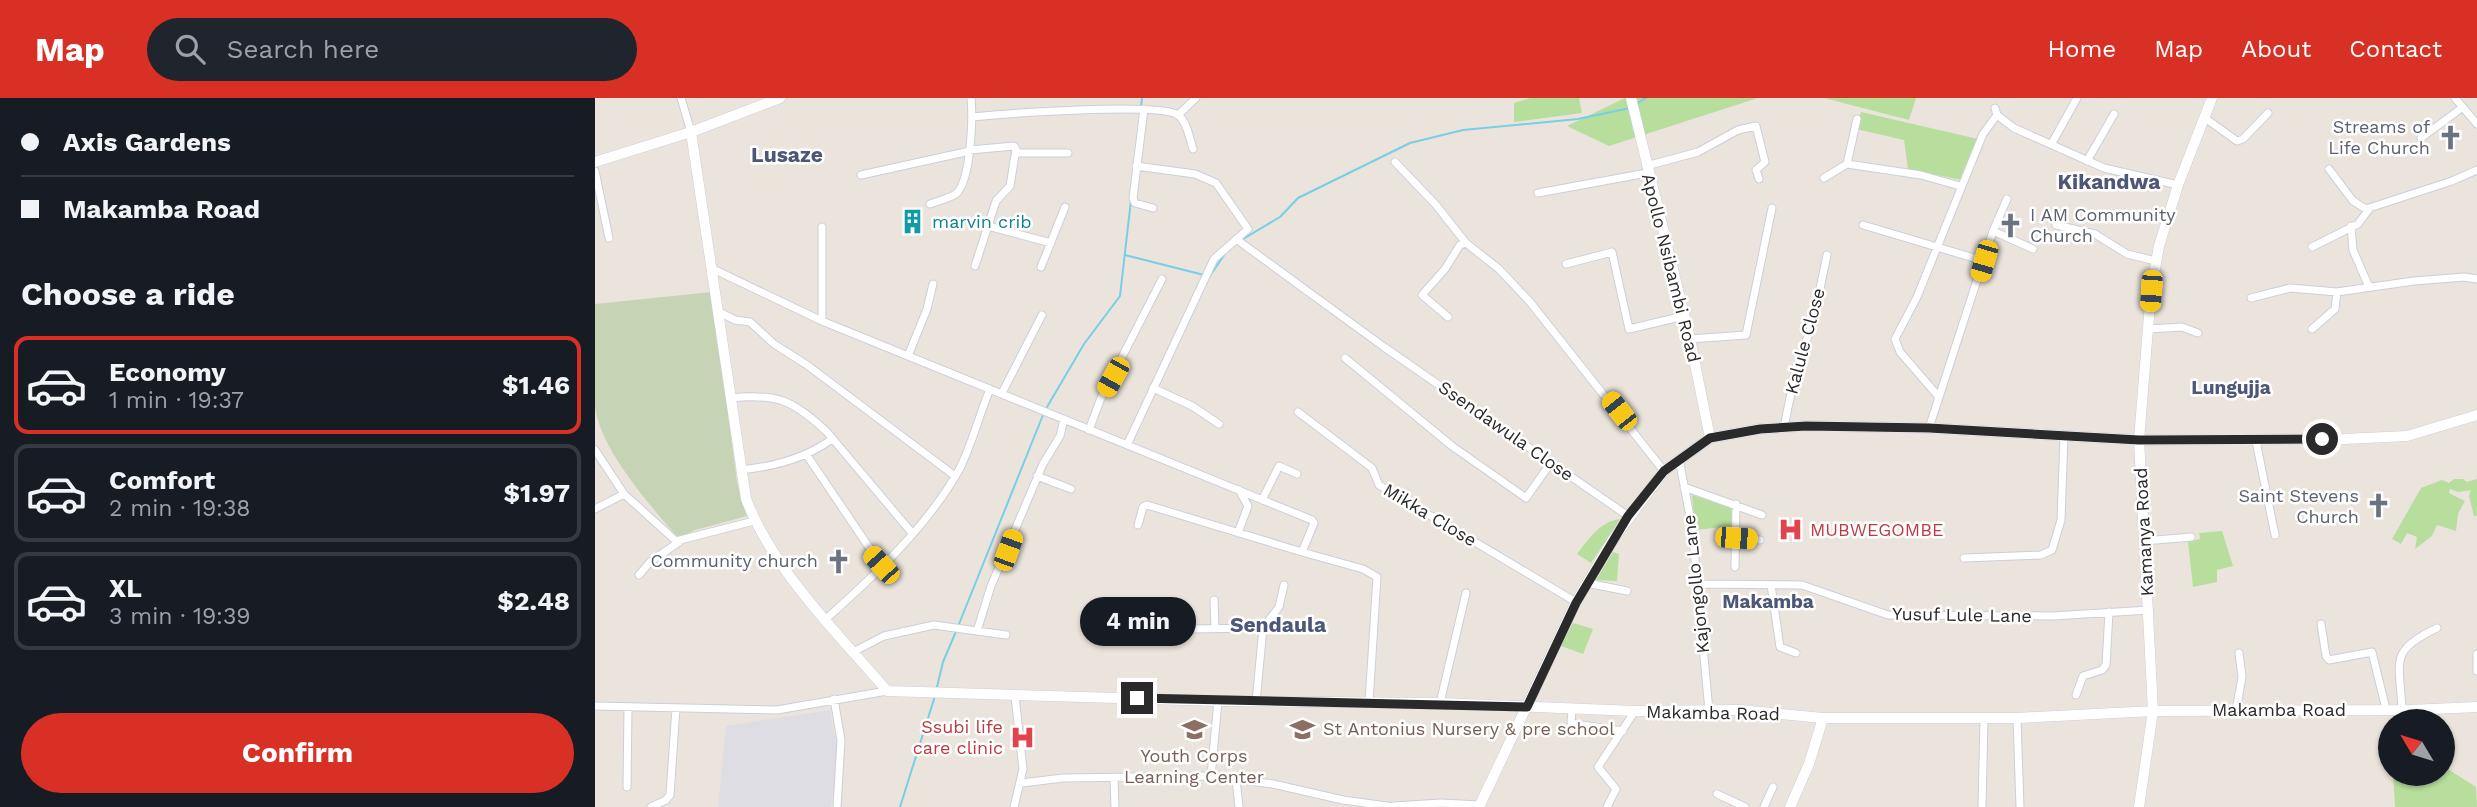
<!DOCTYPE html>
<meta charset="utf-8">
<style>
:root{--surface:#171b24;--page:#20242c;--text:#f1f3f6;--muted:#9ea1a6;--line:#363941;--accent:#d93025}
body{margin:0;font-family:"Work Sans",sans-serif;background:var(--page);color:var(--text);height:100vh;display:flex;flex-direction:column;font-size:26px;white-space:nowrap}
*{box-sizing:border-box;margin:0}
p{font-size:23px;color:var(--muted)}
.icon{flex:none;width:38px;height:38px;fill:none;stroke:currentColor;stroke-width:2;stroke-linecap:round;stroke-linejoin:round}
.map{position:relative;flex:1;overflow:hidden}
.side{display:flex;flex-direction:column;background:var(--surface);width:595px}
.side>*{flex:none}
.banner{display:grid;align-content:center;height:154px;padding:0 21px;background:var(--surface)}
.needle{width:46px;rotate:308deg}
.fabs{position:absolute;left:1783px;top:611px;display:grid;gap:14px}
.fabs a{display:grid;place-items:center;width:77px;height:77px;border-radius:50%;background:var(--surface);box-shadow:0 2px 5px #0004;font-size:35px}
.end{position:absolute;width:32px;height:32px;margin:-16px;border:9px solid #2a2a2a;background:#fff;box-shadow:0 0 0 4px #fff}
.from{border-radius:50%}
.bubble{position:absolute;height:49px;border-radius:24px;background:var(--surface);box-shadow:0 2px 5px #0004;font-size:23px;font-weight:700;line-height:49px;text-align:center}
.car{position:absolute;width:21px;height:42px;margin:-21px -10px;border-radius:9px;box-shadow:0 0 5px 2px #0007;background:linear-gradient(#f5c518 24%,#345 0 40%,#f5c518 0 76%,#345 0 86%,#f5c518 0)}
.banner b{display:flex;align-items:center;gap:24px;height:66px;font-size:26px}
.banner b+b{border-top:2px solid var(--line)}
.banner i{width:18px;height:18px;background:var(--text)}
ul{padding:0;list-style:none}
li{display:flex;align-items:center;gap:21px;height:98px;margin:0 14px 10px;padding:0 7px;border:4px solid var(--line);border-radius:14px}
li div{flex:1}
li b{display:block;font-size:26px}
li em{font-style:normal;font-weight:700}
li.current{border-color:var(--accent)}
li>.icon{width:63px;height:63px;stroke-width:1.5}
h2{padding:0 21px;font-size:32px;line-height:84px}
.action{display:flex;gap:14px;margin-top:auto;padding:14px 21px}
.action a{flex:1;height:80px;border-radius:42px;background:var(--accent);color:#fff;font-size:28px;font-weight:700;line-height:80px;text-align:center}
header{display:flex;align-items:center;gap:42px;box-sizing:border-box;height:98px;padding:0 35px;background:var(--accent);color:#fff}
header strong{font-size:33px}
nav{display:flex;gap:38px;margin-inline-start:auto;font-size:24px}
.search{width:490px;height:63px;background:var(--page);display:flex;align-items:center;gap:18px;box-sizing:border-box;padding:0 24px;border-radius:38px;color:var(--muted);font-size:26px}
main{display:flex;flex:1;min-height:0}
.map>svg:first-child{display:block}
.industrial{fill:#dedde4}
.green{fill:#b7de9d}
.cemetery{fill:#c6d3b5}
.lines{fill:none;stroke-linecap:round;stroke-linejoin:round}
.stream{stroke:#77cfe6;stroke-width:2}
.street-casing{stroke:#cbcfda;stroke-width:9}
.secondary-casing{stroke:#cbcfda;stroke-width:11}
.street{stroke:#fff;stroke-width:7}
.secondary{stroke:#fff;stroke-width:10}
.route{stroke:#2a2a2a;stroke-width:9}
.labels{text-anchor:middle;stroke-width:5;stroke-linejoin:round;paint-order:stroke}
.worship-label{font-size:18px;fill:#5b616d;stroke:#fff;text-anchor:end}
.culture-label{font-size:18px;fill:#0d838f;stroke:#fff;text-anchor:start}
.street-label{font-size:18px;fill:#2a2a2a;stroke:#fff}
.health-label{font-size:18px;fill:#be3a42;stroke:#fff;text-anchor:start}
.education-label{font-size:18px;fill:#785e54;stroke:#fff;text-anchor:start}
.neighbourhood-label{font-size:19px;font-weight:bold;fill:#4d5777;stroke:#fff}
.quarter-label{font-size:21px;font-weight:bold;fill:#4d5777;stroke:#fff}
</style>
<header>
<strong>Map</strong>
<div class="search"><svg class="icon" aria-label="search" viewBox="0 0 24 24"><circle cx="10" cy="10" r="6"/><path d="M15 15l6 6"/></svg>Search here</div>
<nav><a>Home</a><a>Map</a><a>About</a><a>Contact</a></nav>
</header>
<main>
<section class="side">
<div class="banner">
<b><i class="from"></i>Axis Gardens</b>
<b><i></i>Makamba Road</b>
</div>
<h2>Choose a ride</h2>
<ul>
<li class="current"><svg class="icon" aria-label="car" viewBox="0 0 24 24"><path d="M5 17H2v-5l4-1 3-4h7l3 4 3 1v5h-3M9 17h6M6 11h13"/><circle cx="7" cy="17" r="2"/><circle cx="17" cy="17" r="2"/></svg><div><b>Economy</b><p>1 min · 19:37</p></div><em>$1.46</em></li>
<li><svg class="icon" aria-label="car" viewBox="0 0 24 24"><path d="M5 17H2v-5l4-1 3-4h7l3 4 3 1v5h-3M9 17h6M6 11h13"/><circle cx="7" cy="17" r="2"/><circle cx="17" cy="17" r="2"/></svg><div><b>Comfort</b><p>2 min · 19:38</p></div><em>$1.97</em></li>
<li><svg class="icon" aria-label="car" viewBox="0 0 24 24"><path d="M5 17H2v-5l4-1 3-4h7l3 4 3 1v5h-3M9 17h6M6 11h13"/><circle cx="7" cy="17" r="2"/><circle cx="17" cy="17" r="2"/></svg><div><b>XL</b><p>3 min · 19:39</p></div><em>$2.48</em></li>
</ul>
<div class="action"><a>Confirm</a></div>
</section>
<div class="map">
<svg width="1882" height="709" viewBox="0 0 1882 709">
<rect width="100%" height="100%" fill="#ebe4dd"/>
<path class="industrial" d="M235,612L244,659L236,709H123L131,628Z"/>
<path class="green" d="M935,0H984L987,15L919,24V5Z
M1030,0H1163L1014,48L972,28Z
M1229,0H1321L1314,22Z
M1266,14L1383,41L1366,82L1313,71L1309,42L1261,31Z
M1859,381H1868L1872,384L1882,381V418H1879L1874,398L1876,392L1863,394L1855,391L1854,395L1870,403L1863,416L1861,433L1842,427L1837,438L1820,451L1822,439L1812,435L1806,446L1797,441L1826,390L1847,382L1854,385Z
M1097,397L1138,410L1137,428L1100,432Z
M1025,421L996,465L982,456C995,440 1004,424 1025,421Z
M1627,433L1638,468L1622,472V484L1598,489L1593,444L1605,441L1604,435Z
M1018,454L1024,456L1022,483L1001,482Z
M978,525L998,531L988,556L966,548Z
M1848,668L1881,689L1882,709H1800L1798,676H1848Z"/>
<path class="cemetery" d="M117,194L142,384L152,418L100,432L84,441C56,408 6,353 0,309C0,276 0,239 0,206Z"/>
<g class="lines">
<path class="stream" d="M1043,5L1051,0
M546,9L547,0
M648,141L685,119L703,100L815,45L868,32L983,21L1035,10
M530,157L609,177
M614,179L630,156
M452,309L489,246L525,198L536,102
M364,526L448,317
M342,589L348,564L362,531
M305,709L340,598"/>
<defs>
<path id="street" d="M86,0L96,34
M1860,0L1882,26
M1400,10L1402,17L1419,30L1509,70L1583,87
M549,11L538,100L540,105L558,110
M583,17L601,0
M377,19C407,16 564,4 583,17C592,23 595,42 598,51
M1610,20L1642,43L1648,41L1673,15
M1262,21L1252,66L1326,77L1365,88
M1826,40L1868,9
M1457,45L1482,0
M375,52L419,48L421,51L415,88L401,103L380,168
M421,55H473
M1492,63L1519,16
M800,64L841,107L871,145
M1051,68L1103,54L1143,32L1161,28L1170,64L1161,72L1164,81
M1734,71L1758,103L1771,111L1857,83L1882,72
M0,73L14,140
M266,77L375,53
M1229,80L1252,66
M943,95L1052,75
M335,106C343,103 356,100 362,95C376,80 378,20 376,0
M1268,127L1389,163
M1461,127L1500,136L1532,156L1561,163
M393,128L456,145
M1756,128L1758,152L1774,189
M227,129V223
M1398,133L1438,151
M641,141L789,249L1033,418
M1717,149L1763,126L1774,111
M971,166L1017,154L1034,231L1089,218
M446,169L470,109
M118,171L227,223L717,422L719,425L707,454L768,471L782,479L774,604
M1656,200L1695,190L1742,194L1819,183L1869,179L1882,181
M124,214L140,222L155,224L179,246L212,267L360,378
M853,219L827,197L850,171L865,147L871,145L904,171L935,204L1069,373
M1553,231L1587,229L1603,235
M1717,231L1740,211L1742,194
M1095,241L1151,237L1177,110
M313,258L332,211L338,186
M750,260L857,348L931,400L955,366
M558,290L597,308L624,326
M407,295L447,217
M1343,298L1305,254L1300,241L1322,199L1388,36L1402,17
M135,300C182,295 198,302 232,334L317,435
M703,314L777,370L784,387L981,504
M1189,329L1201,271L1218,224L1232,157
M1334,330L1398,133L1412,101
M494,332L506,300L567,181
M1661,343L1680,437
M532,347L619,161L653,131L621,85L600,76L541,68
M0,352L29,396L81,443L159,423
M211,356L286,467
M1084,361L1097,429L1114,613
M145,372C177,369 211,360 237,341
M442,378L476,391
M1089,389L1167,417
M667,402L684,368L702,376
M0,411L29,396
M543,427L548,409L552,407L707,454
M643,435L653,408L644,392
M1141,440L1165,442
M1549,443L1596,439
M1369,460L1446,457L1457,452L1466,422L1469,338
M1140,469L1141,406
M44,477L55,464L84,444
M992,485L1032,493
M1102,486L1207,487L1293,517L1458,518L1554,512
M1176,487L1185,549L1201,555
M619,502L620,530
M231,521C279,478 332,429 364,372C377,347 384,317 395,291
M1726,526L1731,558L1734,562L1777,554L1791,611
M594,531L668,530
M382,533L396,488L448,366L465,338L469,321
M258,554L289,538L339,527L411,537
M1882,556V573
M1481,597L1488,578L1507,572L1511,567L1514,514
M239,601L246,642L242,709
M661,604L668,530L684,509L689,487
M845,605L871,495
M0,608L182,612L292,593
M977,611L976,624L980,626L1028,633
M1807,612C1805,563 1793,553 1842,530
M1641,613L1647,579L1644,555
M1422,620L1425,709
M1807,623L1815,612
M616,678L623,603
M519,680L520,709
M641,682L644,709
M427,685L468,680L616,678L678,686L748,702L799,709
M32,689L33,609
M1122,696L1150,709
M799,708L846,705L885,707
M56,709L71,702L75,697L81,610
M419,709L428,671L420,598
M1012,709L1021,691L1003,669L1040,613
M1169,709L1178,689
M1387,709L1389,620"/>
<path id="secondary" d="M1036,0L1095,241L1115,340
M96,34L151,401C180,475 241,533 292,593L623,603L845,605L1040,613L1145,612L1228,620H1422L1558,613L1815,612L1882,609
M0,64L96,34L185,0
M884,709L981,504L1017,443L1069,373L1115,340L1165,331L1211,328L1334,330L1544,342L1749,341L1812,338L1882,317
M1195,709L1214,666L1228,620
M1544,709L1558,613L1544,342L1556,193L1564,148L1583,87L1617,0"/>
</defs>
<use href="#street" class="street-casing"/>
<use href="#secondary" class="secondary-casing"/>
<use href="#street" class="street"/>
<use href="#secondary" class="secondary"/>
</g>
<g class="lines">
<path class="route" d="M542,600L932,609L981,505L1033,418L1069,373L1115,340L1165,331L1211,328L1334,330L1544,342L1727,341"/>
</g>
<defs>
<symbol id="church-bare" viewBox="-9 -9 18 18"><path d="M-1.2-6h2.4v3.5h3.3v2.4h-3.3V6h-2.4V-.1h-3.3v-2.4h3.3Z" fill="#6b7280" stroke="#fff" stroke-width="2.5" paint-order="stroke"/></symbol>
<symbol id="building-bare" viewBox="-9 -9 18 18"><path d="M-4-6H4V6H1V3H-1V6H-4ZM-2.5-4.3h1.7v1.8h-1.7ZM.8-4.3h1.7v1.8H.8ZM-2.5-1h1.7V.8h-1.7ZM.8-1h1.7V.8H.8Z" fill="#0f9aa8" stroke="#fff" stroke-width="2.5" paint-order="stroke"/></symbol>
<symbol id="hospital-bare" viewBox="-9 -9 18 18"><path d="M-5-5h3v3.5h4V-5h3V5h-3V1.5h-4V5h-3Z" fill="#e0444e" stroke="#fff" stroke-width="2.5" paint-order="stroke"/></symbol>
<symbol id="school-bare" viewBox="-9 -9 18 18"><path d="M0-5L7-2L0 1L-7-2ZM-4 1L0 2.5L4 1V4Q0 6-4 4Z" fill="#8d6e63" stroke="#fff" stroke-width="2.5" paint-order="stroke"/></symbol>
</defs>
<g fill-rule="evenodd">
<use href="#church-bare" x="1838" y="22" width="35" height="35"/>
<use href="#building-bare" x="300" y="106" width="35" height="35"/>
<use href="#church-bare" x="1398" y="110" width="35" height="35"/>
<use href="#church-bare" x="1766" y="390" width="35" height="35"/>
<use href="#hospital-bare" x="1178" y="414" width="35" height="35"/>
<use href="#church-bare" x="226" y="446" width="35" height="35"/>
<use href="#school-bare" x="582" y="614" width="35" height="35"/>
<use href="#school-bare" x="690" y="614" width="35" height="35"/>
<use href="#hospital-bare" x="410" y="622" width="35" height="35"/>
</g>
<g class="labels">
<g class="worship-label">
<text x="1835" y="35">Streams of<tspan x="1835" dy="21">Life Church</tspan></text>
<text x="1435" y="123" text-anchor="start">I AM Community<tspan x="1435" dy="21">Church</tspan></text>
<text x="1764" y="404">Saint Stevens<tspan x="1764" dy="21">Church</tspan></text>
<text x="223" y="469">Community church</text>
</g>
<g class="culture-label">
<text x="337" y="130">marvin crib</text>
</g>
<g class="street-label">
<text transform="translate(1076 170) rotate(76)" y="6">Apollo Nsibambi Road</text>
<text transform="translate(1210 243) rotate(-75)" y="6">Kalule Close</text>
<text transform="translate(911 333) rotate(35)" y="6">Ssendawula Close</text>
<text transform="translate(835 417) rotate(31)" y="6">Mikka Close</text>
<text transform="translate(1549 434) rotate(-93)" y="6">Kamanya Road</text>
<text transform="translate(1101 486) rotate(-96)" y="6">Kajongollo Lane</text>
<text transform="translate(1367 517) rotate(1)" y="6">Yusuf Lule Lane</text>
<text x="1684" y="618">Makamba Road</text>
<text transform="translate(1118 615) rotate(1)" y="6">Makamba Road</text>
</g>
<g class="health-label">
<text x="1215" y="438">MUBWEGOMBE</text>
<text x="408" y="635" text-anchor="end">Ssubi life<tspan x="408" dy="21">care clinic</tspan></text>
</g>
<g class="education-label">
<text x="728" y="637">St Antonius Nursery &amp; pre school</text>
<text x="599" y="664" text-anchor="middle">Youth Corps<tspan x="599" dy="21">Learning Center</tspan></text>
</g>
<g class="neighbourhood-label">
<text x="1636" y="296">Lungujja</text>
<text x="1173" y="510">Makamba</text>
</g>
<g class="quarter-label">
<text x="192" y="64">Lusaze</text>
<text x="1514" y="91">Kikandwa</text>
<text x="683" y="534">Sendaula</text>
</g>
</g>
</svg>
<div class="fabs">
<a><svg class="needle" viewBox="-14 -14 28 28"><path d="M0-13l5 13h-10z" fill="#e53935"/><path d="M0 13l5-13h-10z" fill="#9ea1a6"/></svg></a>
</div>
<i class="end from" style="left:1727px;top:341px"></i>
<i class="end" style="left:542px;top:600px"></i>
<div class="bubble" style="left:485px;top:499px;width:116px">4 min</div>
<i class="car" style="left:1389px;top:163px;rotate:196deg"></i>
<i class="car" style="left:1556px;top:193px;rotate:184deg"></i>
<i class="car" style="left:518px;top:279px;rotate:209deg"></i>
<i class="car" style="left:1024px;top:313px;rotate:322deg"></i>
<i class="car" style="left:1141px;top:440px;rotate:94deg"></i>
<i class="car" style="left:413px;top:452px;rotate:20deg"></i>
<i class="car" style="left:286px;top:467px;rotate:318deg"></i>
</div>
</main>
